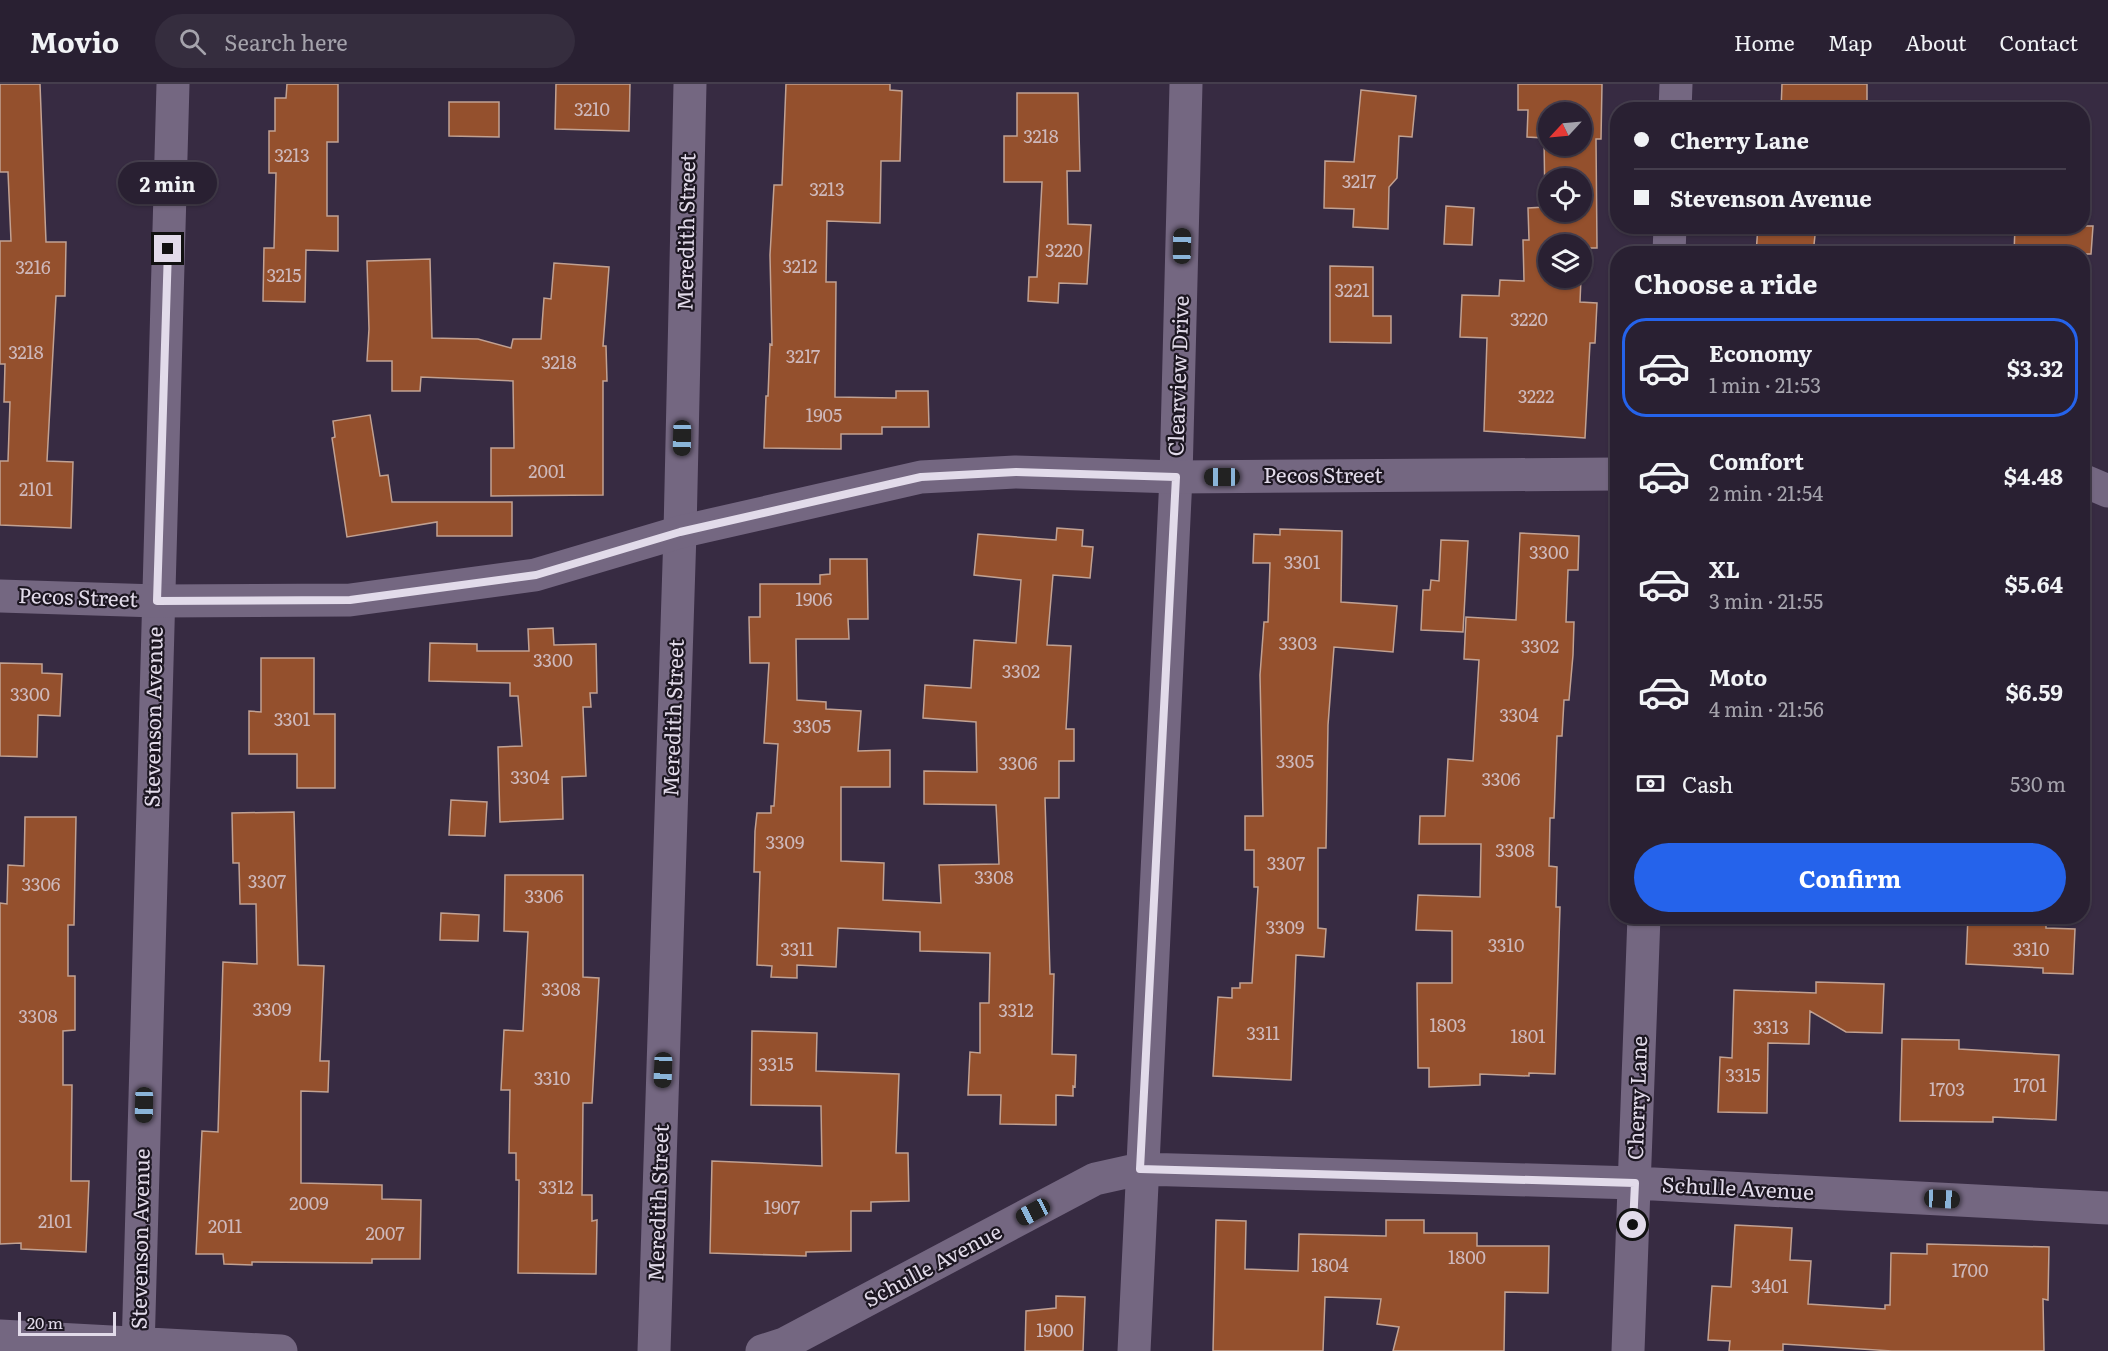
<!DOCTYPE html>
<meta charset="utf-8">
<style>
:root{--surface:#292032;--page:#352d3e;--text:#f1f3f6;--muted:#a5a3ac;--line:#453e4d;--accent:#2563eb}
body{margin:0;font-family:Literata,serif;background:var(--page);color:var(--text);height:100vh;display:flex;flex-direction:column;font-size:22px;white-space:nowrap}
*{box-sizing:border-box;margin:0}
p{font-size:20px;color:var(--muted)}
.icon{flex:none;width:33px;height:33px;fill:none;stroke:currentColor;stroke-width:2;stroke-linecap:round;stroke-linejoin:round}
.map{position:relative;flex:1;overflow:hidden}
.panel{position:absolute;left:1610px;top:162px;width:480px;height:678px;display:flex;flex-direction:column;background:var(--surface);border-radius:24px;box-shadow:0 2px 4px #0004,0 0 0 2px var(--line)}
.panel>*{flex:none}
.top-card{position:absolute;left:1610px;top:18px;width:480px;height:132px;border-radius:24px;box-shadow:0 2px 4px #0004,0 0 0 2px var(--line);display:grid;align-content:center;height:132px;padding:0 24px;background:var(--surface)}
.needle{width:39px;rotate:244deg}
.buttons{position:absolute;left:1538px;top:18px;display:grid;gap:12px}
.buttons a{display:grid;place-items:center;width:54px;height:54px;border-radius:50%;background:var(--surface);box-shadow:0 2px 4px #0004,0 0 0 2px var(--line);font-size:30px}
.scale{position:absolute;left:18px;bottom:15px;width:98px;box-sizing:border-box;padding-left:6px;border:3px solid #e2dbea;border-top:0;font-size:16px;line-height:21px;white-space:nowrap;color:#e2dbea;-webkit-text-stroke:4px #1c1621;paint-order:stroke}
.end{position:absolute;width:27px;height:27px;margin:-14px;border:8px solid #e2dbea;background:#111;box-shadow:0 0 0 3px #111}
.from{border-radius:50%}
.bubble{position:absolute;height:42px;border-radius:21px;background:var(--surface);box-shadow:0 2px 4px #0004,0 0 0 2px var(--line);font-size:20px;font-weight:700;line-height:42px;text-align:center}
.car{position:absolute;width:18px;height:36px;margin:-18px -9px;border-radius:8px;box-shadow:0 0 4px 2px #0007;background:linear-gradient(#222 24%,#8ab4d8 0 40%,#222 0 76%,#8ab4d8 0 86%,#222 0)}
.top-card b{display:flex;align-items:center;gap:21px;height:57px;font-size:22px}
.top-card b+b{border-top:2px solid var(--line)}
.top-card i{width:15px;height:15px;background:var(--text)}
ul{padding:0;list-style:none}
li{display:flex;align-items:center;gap:18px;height:99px;margin:0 12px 9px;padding:0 12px;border:3px solid transparent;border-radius:24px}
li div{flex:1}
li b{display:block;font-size:22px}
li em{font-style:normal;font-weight:700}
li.active{border-color:var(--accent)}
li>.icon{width:54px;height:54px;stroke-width:1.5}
h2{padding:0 24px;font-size:27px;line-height:72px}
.pay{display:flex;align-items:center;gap:15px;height:66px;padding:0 24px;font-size:22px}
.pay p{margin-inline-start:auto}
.button{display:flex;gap:12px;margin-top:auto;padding:12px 24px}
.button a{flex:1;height:69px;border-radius:36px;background:var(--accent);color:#fff;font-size:24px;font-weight:700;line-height:69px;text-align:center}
header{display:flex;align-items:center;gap:36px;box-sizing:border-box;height:84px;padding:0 30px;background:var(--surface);border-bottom:2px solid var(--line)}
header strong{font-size:28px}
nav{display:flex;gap:33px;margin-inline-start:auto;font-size:21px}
.search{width:420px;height:54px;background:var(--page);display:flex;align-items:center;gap:15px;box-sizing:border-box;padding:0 21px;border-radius:33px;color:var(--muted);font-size:22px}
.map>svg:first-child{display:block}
.building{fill:#94502d;stroke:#c1a192;stroke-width:1.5;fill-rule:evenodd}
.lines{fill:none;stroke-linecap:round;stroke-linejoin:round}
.street{stroke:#746781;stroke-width:33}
.secondary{stroke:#746781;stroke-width:33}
.route{stroke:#e2dbea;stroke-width:8}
.labels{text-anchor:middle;stroke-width:4.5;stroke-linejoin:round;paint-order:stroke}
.number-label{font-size:18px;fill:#ceb8bb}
.street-label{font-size:21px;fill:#e2dbea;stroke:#1c1621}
</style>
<header>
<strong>Movio</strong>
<div class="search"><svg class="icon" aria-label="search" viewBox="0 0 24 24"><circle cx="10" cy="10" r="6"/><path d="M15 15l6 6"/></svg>Search here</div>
<nav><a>Home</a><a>Map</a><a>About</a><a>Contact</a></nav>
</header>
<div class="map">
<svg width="2108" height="1267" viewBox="0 0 2108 1267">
<rect width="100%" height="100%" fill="#372b42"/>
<path class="building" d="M0,0H40L46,158H66L65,212H56L47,377L73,378L71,444L0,441V377H8L10,318H4L5,280H0V157H11L8,88H0Z
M287,0H338V58H327V132H338V167L306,166L305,218L263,217L264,164H274L276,89H269V47H275V14H286Z
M556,0H630L629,47L555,45Z
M786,0H890V6L902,7L900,77H881L880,139L827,137L826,198H836L835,313L896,314V307H928L929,343H882V350H841V365L764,364L766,312H768L770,260L772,261L770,171L774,101H782Z
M1518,0H1602L1601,55H1596L1597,164H1582L1581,192V160H1548V194H1581L1580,218L1597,219L1595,259H1590L1585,354L1484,347L1487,254L1460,253L1462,211L1499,212L1500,196L1524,197L1523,156H1529L1528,124L1545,123L1544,54L1527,53L1528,26H1518ZM1548,28H1581V62H1548ZM1548,94H1581V128H1548Z
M1782,0H1867V26H1781Z
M1361,6L1416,12L1412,53L1399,52L1397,94L1389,103L1388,145L1353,143L1354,125L1324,124L1325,77L1354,78Z
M1017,9H1078L1080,87H1067L1068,140L1091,141L1087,200L1059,199L1058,219L1028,217L1029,193H1037L1042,98H1004V52H1017Z
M449,18H499V53L449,52Z
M1446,122L1474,124L1472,161L1444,160Z
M1758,142H1816L1813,170H1756Z
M2015,142H2093L2091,170H2014Z
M430,175L432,254L478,255L511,264L513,255H541L544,214L551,215L554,179L609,183L603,262H606L607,297H603V411L491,412V364H514L513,297L421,293L420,307H392V277H367L369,245L367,177Z
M1330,182L1373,183V232H1391V259L1330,258Z
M370,331L380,392L388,391L392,418H512V452H437V438L347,453L332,354L335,353L333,337Z
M1057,444L1083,446L1082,462L1093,463L1090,494L1053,491L1047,561L1071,562L1066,645H1074V677H1059V714H1045L1050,890H1054L1052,970L1076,971L1075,1003L1073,1002V1012L1056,1011V1041L1000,1040L1001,1011H968L970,968L980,969V919H989L990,869L920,867V848L838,844L836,883L797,881V894L771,893L772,882L757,881L760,788H754L755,747L757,729H771V722H774L778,660L764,659L769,579H750L749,533H760V500H820V491L830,490V475H867L868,535H848L849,555H796L797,616L826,618V625L861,627L858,667L890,666V703H841V777L884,779L883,816L941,819L939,781L999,780L996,721L924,720V687L977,688L976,638L923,634L925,601L971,604L974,556L1016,559L1021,496L974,491L978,450L1056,456Z
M1280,445L1342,447L1341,518L1397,522L1393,568L1334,563L1328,641L1326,764H1318V844L1326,845L1324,873L1296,871L1291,996L1213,992L1218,913L1232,914V904H1240V899H1252L1258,803H1254V766H1245V732H1263L1260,591L1264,538H1268L1270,479H1253L1254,450L1280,451Z
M1520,449L1579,452L1578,486H1568L1566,538H1574L1573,571L1569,616H1564L1562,652H1557L1554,734H1550L1549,782L1557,783L1556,823H1560L1555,990L1529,989V992L1480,990V1001L1429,1003V984H1418L1417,899H1452V847L1416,846L1418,811L1480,813L1481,760H1419L1420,732H1445L1448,675L1473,677L1479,576L1464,575L1466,533L1516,536Z
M1441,456L1468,457L1463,548L1421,546L1423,506H1430L1431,496L1439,497Z
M553,544L554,561L596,560L597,609H590L591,623H583L586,692L562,693L563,735L500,738L498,663L522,662L518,612H510V599L429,597L430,559L477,560V567H529L528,545Z
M261,574H314V630H335V704H297V670H249V627L261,628Z
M0,579L42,580V589L62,590L60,632L38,631L37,673L0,672Z
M451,716L487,718L485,752L449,751Z
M294,728L298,881L324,882L320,977H329L328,1008L301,1007V1099L382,1101V1115L421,1116L420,1175H372V1179L252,1178V1181L224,1180L223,1170H196L202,1047L218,1048L223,878L257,880L256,820H240L239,779H233L232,729Z
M25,733H76L74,841H68V892H75V946L63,947V1001H72L71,1097H89L86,1168L21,1165V1159L0,1160V819L7,820L8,781L24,782Z
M505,791H583V893L599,894L592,1019H583L582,1111H592V1137L597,1136L596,1190L518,1189L519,1096H516V1069H509L510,1006H501L504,946L523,947L528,848L504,847Z
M441,829L479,831L478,857L440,856Z
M1968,832H2034V839H2046V844L2075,845L2073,890L2043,889V884L1966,880Z
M1816,898L1884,900L1882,949L1846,948L1810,927L1809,960L1768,959L1767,1029L1718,1028L1720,973L1732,974L1734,906L1816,909Z
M752,947L817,949L816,987L899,990L896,1069H908L909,1117L871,1118V1127H851V1167L806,1168V1172L710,1169L712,1077L822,1082L821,1022L751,1021Z
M1902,955L1959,956V965L2059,971L2056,1036L1993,1033V1038L1900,1037Z
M1216,1136L1246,1137L1245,1185L1298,1187L1299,1150L1386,1152V1136H1424V1149H1477V1162H1549L1548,1209L1505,1208L1504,1267H1393L1399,1243L1377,1240L1381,1215L1325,1213L1323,1267H1213Z
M1735,1141L1792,1144L1790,1176L1811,1177L1808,1220L1885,1225V1221H1890L1891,1169L1927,1170V1160L2049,1163L2048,1216L2043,1215L2044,1267H1892L1783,1260V1267H1729L1730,1257L1708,1256L1712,1202L1731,1203Z
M1056,1212L1085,1213L1083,1267H1025L1026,1227L1056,1224Z"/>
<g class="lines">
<path class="street" d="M1675,26L1676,0
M1669,170L1670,142
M0,1252L281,1267
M138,1267L173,0
M654,1267L680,448L690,0
M762,1267L784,1260L1095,1095L1140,1085L1635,1099L2108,1124
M1134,1267L1176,393L1186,0
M1628,1267L1644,832"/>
<path class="secondary" d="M2082,396L2108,407
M0,512L157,517L350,516L535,491L680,448L921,393L1015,388L1176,393L1617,390"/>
</g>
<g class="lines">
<path class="route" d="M168,165L157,517L350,516L536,491L680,448L921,393L1016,388L1176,393L1140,1085L1635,1099L1633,1141"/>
</g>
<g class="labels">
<g class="number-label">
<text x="592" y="32">3210</text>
<text x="1041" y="59">3218</text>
<text x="292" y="78">3213</text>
<text x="1359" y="104">3217</text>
<text x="827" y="112">3213</text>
<text x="1064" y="173">3220</text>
<text x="800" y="189">3212</text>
<text x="33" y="190">3216</text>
<text x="284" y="198">3215</text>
<text x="1352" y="213">3221</text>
<text x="1529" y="242">3220</text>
<text x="26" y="275">3218</text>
<text x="803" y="279">3217</text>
<text x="559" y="285">3218</text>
<text x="1536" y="319">3222</text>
<text x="824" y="338">1905</text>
<text x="547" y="394">2001</text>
<text x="36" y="412">2101</text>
<text x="1549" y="475">3300</text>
<text x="1302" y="485">3301</text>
<text x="814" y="522">1906</text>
<text x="1298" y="566">3303</text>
<text x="1540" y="569">3302</text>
<text x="553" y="583">3300</text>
<text x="1021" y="594">3302</text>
<text x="30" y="617">3300</text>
<text x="1519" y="638">3304</text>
<text x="292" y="642">3301</text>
<text x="812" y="649">3305</text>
<text x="1295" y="684">3305</text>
<text x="1018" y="686">3306</text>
<text x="530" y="700">3304</text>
<text x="1501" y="702">3306</text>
<text x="785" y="765">3309</text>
<text x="1515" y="773">3308</text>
<text x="1286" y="786">3307</text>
<text x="994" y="800">3308</text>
<text x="267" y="804">3307</text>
<text x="41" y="807">3306</text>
<text x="544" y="819">3306</text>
<text x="1285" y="850">3309</text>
<text x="1506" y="868">3310</text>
<text x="797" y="872">3311</text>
<text x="2031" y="872">3310</text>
<text x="561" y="912">3308</text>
<text x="272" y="932">3309</text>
<text x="1016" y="933">3312</text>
<text x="38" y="939">3308</text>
<text x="1448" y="948">1803</text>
<text x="1771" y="950">3313</text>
<text x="1263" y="956">3311</text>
<text x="1528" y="959">1801</text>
<text x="776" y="987">3315</text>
<text x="1743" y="998">3315</text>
<text x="552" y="1001">3310</text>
<text x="2030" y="1008">1701</text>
<text x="1947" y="1012">1703</text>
<text x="556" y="1110">3312</text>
<text x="309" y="1126">2009</text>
<text x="782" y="1130">1907</text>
<text x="55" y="1144">2101</text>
<text x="225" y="1149">2011</text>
<text x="385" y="1156">2007</text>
<text x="1467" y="1180">1800</text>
<text x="1330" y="1188">1804</text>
<text x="1970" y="1193">1700</text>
<text x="1770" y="1209">3401</text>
<text x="1055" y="1253">1900</text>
</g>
<g class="street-label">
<text transform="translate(687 148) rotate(-89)" y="7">Meredith Street</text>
<text transform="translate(1179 292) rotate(-88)" y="7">Clearview Drive</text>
<text x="1323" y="399">Pecos Street</text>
<text transform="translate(78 514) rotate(2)" y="7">Pecos Street</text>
<text transform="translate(154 633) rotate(-89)" y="7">Stevenson Avenue</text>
<text transform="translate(674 634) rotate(-88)" y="7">Meredith Street</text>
<text transform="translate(1638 1014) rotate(-88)" y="7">Cherry Lane</text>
<text transform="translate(1738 1105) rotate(3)" y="7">Schulle Avenue</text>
<text transform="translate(659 1119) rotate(-88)" y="7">Meredith Street</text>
<text transform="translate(141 1155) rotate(-89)" y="7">Stevenson Avenue</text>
<text transform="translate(933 1182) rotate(-28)" y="7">Schulle Avenue</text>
</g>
</g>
</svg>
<div class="buttons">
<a><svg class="needle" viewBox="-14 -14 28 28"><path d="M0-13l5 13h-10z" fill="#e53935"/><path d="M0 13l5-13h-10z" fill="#a5a3ac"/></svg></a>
<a><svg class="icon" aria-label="locate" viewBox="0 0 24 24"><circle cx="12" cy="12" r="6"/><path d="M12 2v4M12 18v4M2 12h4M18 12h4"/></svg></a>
<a><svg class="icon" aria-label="layers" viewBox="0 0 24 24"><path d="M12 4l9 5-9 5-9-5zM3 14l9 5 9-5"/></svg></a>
</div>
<div class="scale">20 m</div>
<i class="end from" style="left:1633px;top:1141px"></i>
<i class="end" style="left:168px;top:165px"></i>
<div class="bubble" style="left:118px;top:78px;width:99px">2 min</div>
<i class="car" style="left:1182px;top:162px;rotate:1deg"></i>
<i class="car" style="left:682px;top:354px;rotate:181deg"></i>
<i class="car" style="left:1222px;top:393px;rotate:270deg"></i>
<i class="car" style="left:663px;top:986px;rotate:182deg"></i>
<i class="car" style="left:144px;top:1021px;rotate:181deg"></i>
<i class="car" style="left:1942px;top:1115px;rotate:93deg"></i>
<i class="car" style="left:1033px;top:1128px;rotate:242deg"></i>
<div class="top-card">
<b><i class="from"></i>Cherry Lane</b>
<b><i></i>Stevenson Avenue</b>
</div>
<section class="panel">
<h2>Choose a ride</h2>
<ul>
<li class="active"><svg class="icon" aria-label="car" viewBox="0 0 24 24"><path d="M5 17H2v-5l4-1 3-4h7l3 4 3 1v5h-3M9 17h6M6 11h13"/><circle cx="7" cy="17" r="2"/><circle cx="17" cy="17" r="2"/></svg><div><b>Economy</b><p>1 min · 21:53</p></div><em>$3.32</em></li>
<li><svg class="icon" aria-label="car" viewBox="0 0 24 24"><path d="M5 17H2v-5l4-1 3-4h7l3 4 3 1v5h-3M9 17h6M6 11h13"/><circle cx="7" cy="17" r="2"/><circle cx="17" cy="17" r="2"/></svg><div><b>Comfort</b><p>2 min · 21:54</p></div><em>$4.48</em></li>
<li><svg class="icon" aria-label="car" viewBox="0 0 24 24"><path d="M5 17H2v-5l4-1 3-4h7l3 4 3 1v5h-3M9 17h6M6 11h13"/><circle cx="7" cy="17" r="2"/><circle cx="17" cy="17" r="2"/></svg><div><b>XL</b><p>3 min · 21:55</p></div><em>$5.64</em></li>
<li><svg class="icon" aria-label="car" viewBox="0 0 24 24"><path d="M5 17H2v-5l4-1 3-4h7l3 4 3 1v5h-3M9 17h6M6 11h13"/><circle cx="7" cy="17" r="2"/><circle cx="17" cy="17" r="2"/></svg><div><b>Moto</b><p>4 min · 21:56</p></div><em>$6.59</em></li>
</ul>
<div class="pay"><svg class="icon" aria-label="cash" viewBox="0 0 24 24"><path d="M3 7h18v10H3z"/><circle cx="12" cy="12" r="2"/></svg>Cash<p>530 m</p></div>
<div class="button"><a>Confirm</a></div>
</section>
</div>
